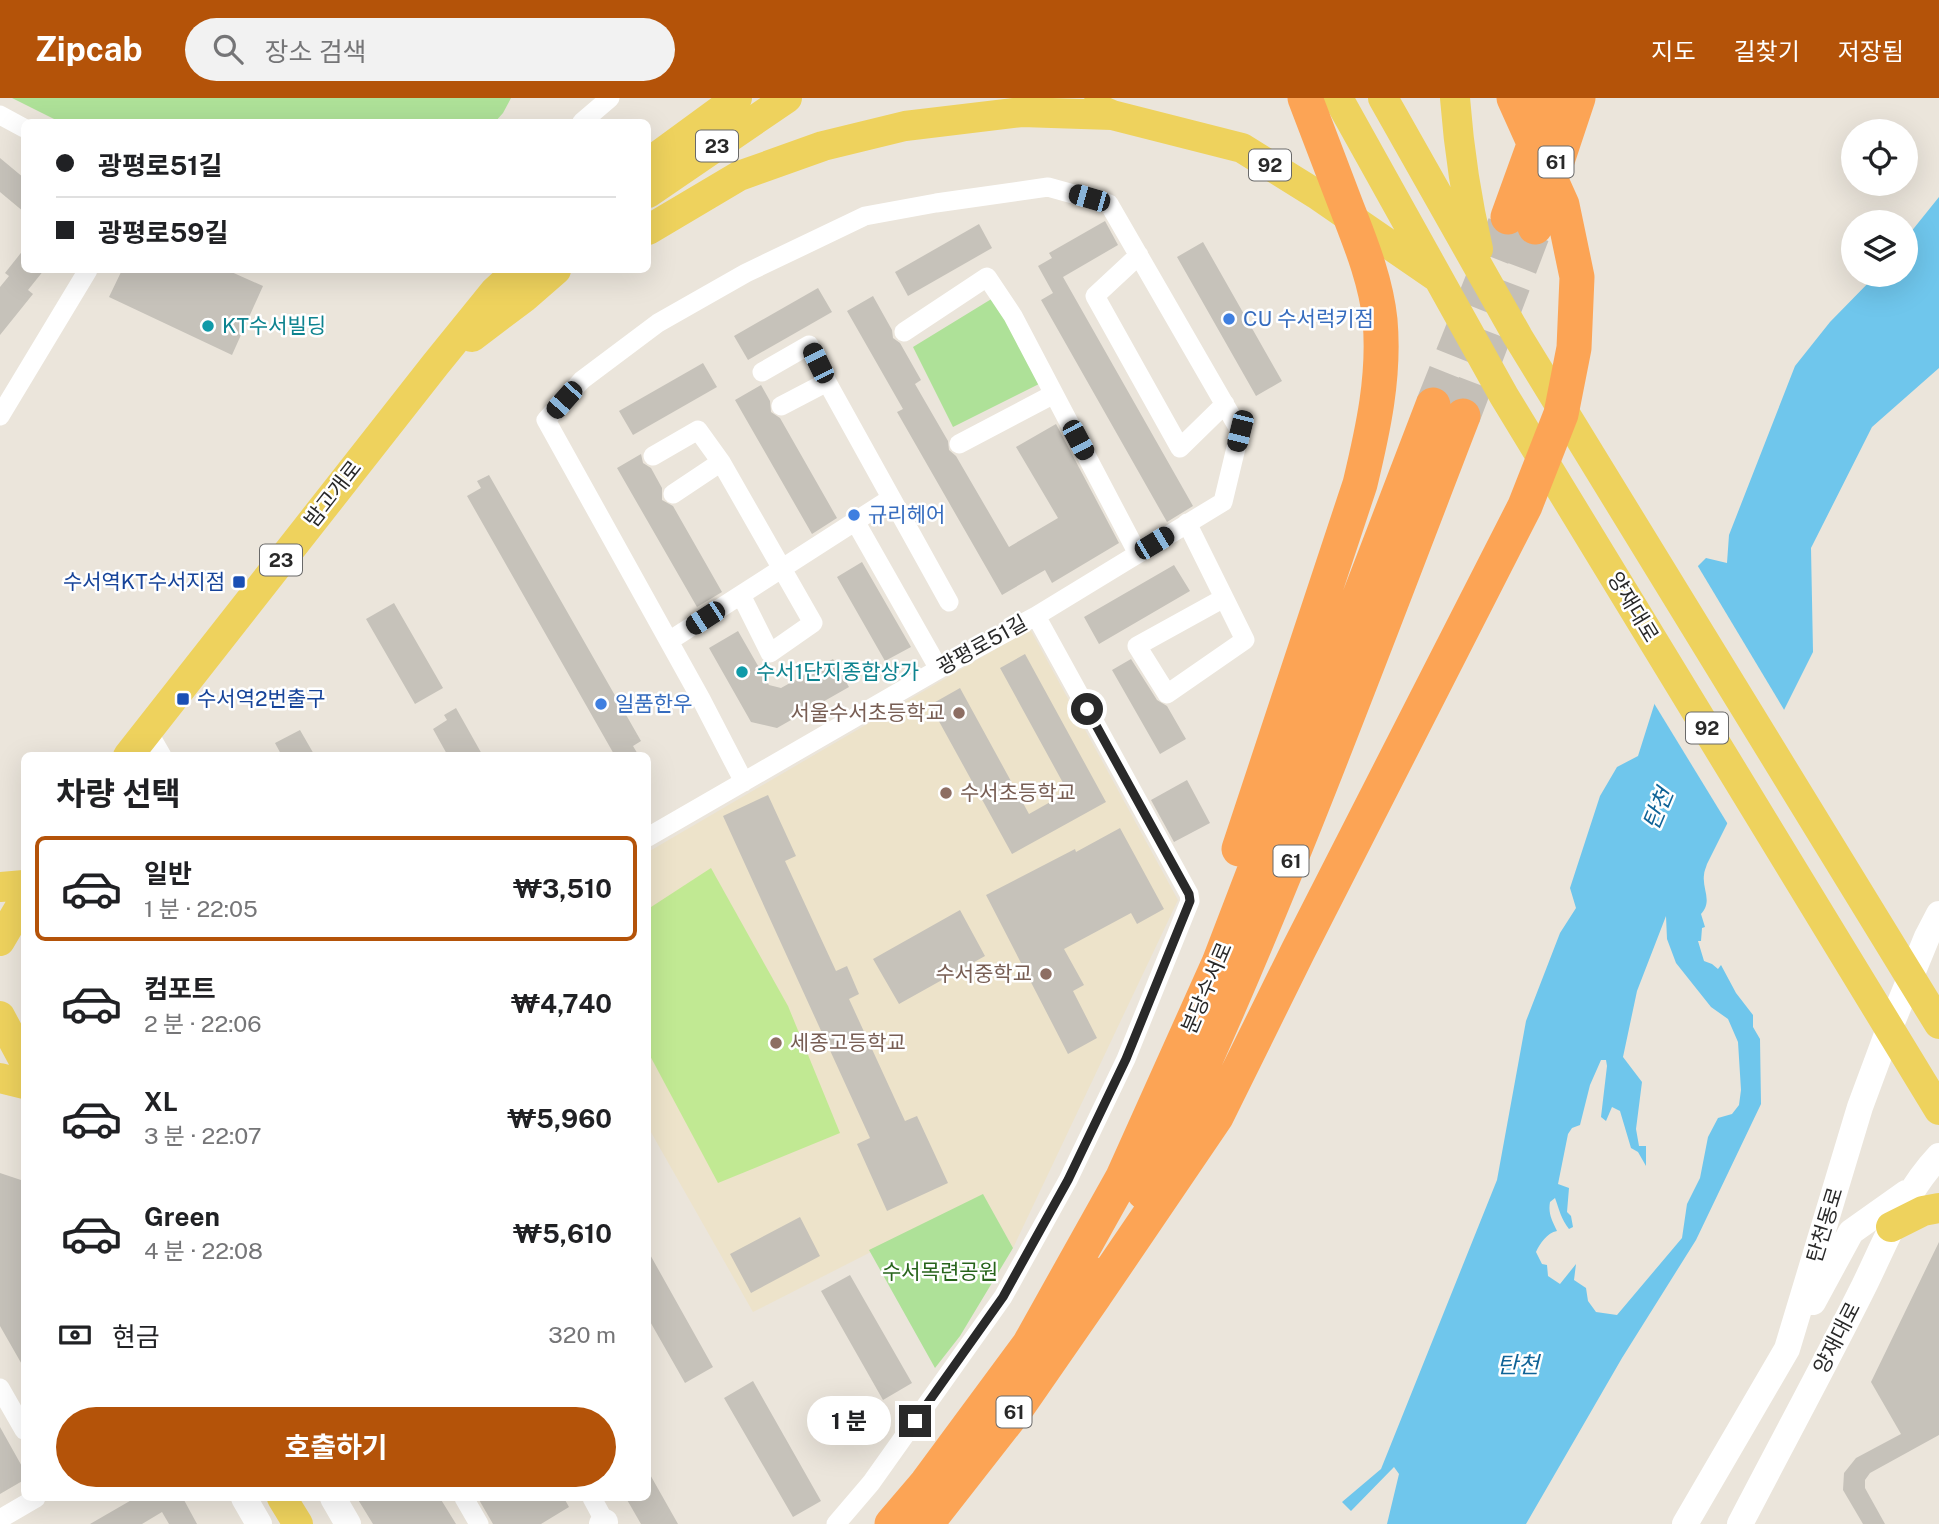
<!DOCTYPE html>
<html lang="ko">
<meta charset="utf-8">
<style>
:root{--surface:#fff;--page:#f2f2f2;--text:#202124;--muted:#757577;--line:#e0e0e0;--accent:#b45309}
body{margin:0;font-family:"Public Sans","Noto Sans KR",sans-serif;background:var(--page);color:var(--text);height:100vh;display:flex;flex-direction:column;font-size:26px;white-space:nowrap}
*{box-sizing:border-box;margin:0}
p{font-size:23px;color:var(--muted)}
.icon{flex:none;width:38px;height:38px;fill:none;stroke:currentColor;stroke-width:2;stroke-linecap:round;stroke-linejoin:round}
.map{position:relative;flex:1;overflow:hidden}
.drawer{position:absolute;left:21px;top:654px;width:630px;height:749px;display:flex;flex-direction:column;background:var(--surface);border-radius:10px;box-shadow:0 7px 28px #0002}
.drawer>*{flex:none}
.banner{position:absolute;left:21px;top:21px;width:630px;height:154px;border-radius:10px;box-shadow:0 7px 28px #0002;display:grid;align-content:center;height:154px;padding:0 35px;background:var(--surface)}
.controls{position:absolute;left:1841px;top:21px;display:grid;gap:14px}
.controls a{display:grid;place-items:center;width:77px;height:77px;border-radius:50%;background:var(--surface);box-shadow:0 7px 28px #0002;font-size:35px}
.end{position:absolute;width:32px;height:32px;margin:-16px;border:9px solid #292929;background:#fff;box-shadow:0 0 0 4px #fff}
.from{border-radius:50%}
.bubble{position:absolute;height:49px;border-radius:24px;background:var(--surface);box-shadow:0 7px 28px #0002;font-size:23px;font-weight:700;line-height:49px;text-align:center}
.car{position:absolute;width:21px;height:42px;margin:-21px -10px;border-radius:9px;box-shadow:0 0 5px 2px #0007;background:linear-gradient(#222 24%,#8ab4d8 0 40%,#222 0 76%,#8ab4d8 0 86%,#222 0)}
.banner b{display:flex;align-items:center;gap:24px;height:66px;font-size:26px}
.banner b+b{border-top:2px solid var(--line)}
.banner i{width:18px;height:18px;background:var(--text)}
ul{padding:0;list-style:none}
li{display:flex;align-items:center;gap:21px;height:105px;margin:0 14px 10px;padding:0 21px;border:4px solid transparent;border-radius:10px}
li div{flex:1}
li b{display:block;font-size:26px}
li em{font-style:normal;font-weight:700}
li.selected{border-color:var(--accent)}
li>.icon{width:63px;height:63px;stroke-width:1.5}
h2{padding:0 35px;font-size:32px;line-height:84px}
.pay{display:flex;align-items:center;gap:18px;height:77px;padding:0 35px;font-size:26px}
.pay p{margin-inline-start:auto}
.action{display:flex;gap:14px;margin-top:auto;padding:14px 35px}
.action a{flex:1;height:80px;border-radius:42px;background:var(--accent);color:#fff;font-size:28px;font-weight:700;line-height:80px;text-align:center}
header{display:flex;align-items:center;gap:42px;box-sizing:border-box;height:98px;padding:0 35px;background:var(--accent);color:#fff}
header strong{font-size:33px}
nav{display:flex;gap:38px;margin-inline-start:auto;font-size:24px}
.search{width:490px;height:63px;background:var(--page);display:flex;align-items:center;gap:18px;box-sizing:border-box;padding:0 24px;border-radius:38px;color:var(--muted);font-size:26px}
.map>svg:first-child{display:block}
.education{fill:#ede3ca}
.green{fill:#aee198}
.pitch{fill:#c1e993}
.water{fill:#6fc6ec;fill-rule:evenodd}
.pier{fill:#ebe5db}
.building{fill:#c6c2ba}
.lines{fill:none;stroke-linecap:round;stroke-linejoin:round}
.highway-tunnel{stroke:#c4bfb7;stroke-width:35;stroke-dasharray:35 18;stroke-linecap:butt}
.street{stroke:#fff;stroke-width:19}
.secondary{stroke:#fff;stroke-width:26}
.primary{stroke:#eed25d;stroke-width:30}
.highway{stroke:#fca455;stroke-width:35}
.route{stroke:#292929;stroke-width:9}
.shop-dot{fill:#3f7fe0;stroke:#fff;stroke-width:2.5}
.culture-dot{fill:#0f9aa8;stroke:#fff;stroke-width:2.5}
.transit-dot{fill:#1a4fb4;stroke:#fff;stroke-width:2.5}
.education-dot{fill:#8d6e63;stroke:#fff;stroke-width:2.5}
.labels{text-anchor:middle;stroke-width:5;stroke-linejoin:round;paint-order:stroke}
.shield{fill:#fff;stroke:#696969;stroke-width:2}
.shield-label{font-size:19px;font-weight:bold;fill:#292929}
.shop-label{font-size:21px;fill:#366cbe;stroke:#fff;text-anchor:start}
.culture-label{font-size:21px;fill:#0d838f;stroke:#fff;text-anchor:start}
.street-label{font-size:21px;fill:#292929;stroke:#fff}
.transit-label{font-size:21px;fill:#164399;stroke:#fff;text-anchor:end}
.education-label{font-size:21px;fill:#785e54;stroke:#fff;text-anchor:end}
.park-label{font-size:21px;fill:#27641b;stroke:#fff}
.water-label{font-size:23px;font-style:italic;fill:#0f6397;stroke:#fff}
</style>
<header>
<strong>Zipcab</strong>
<div class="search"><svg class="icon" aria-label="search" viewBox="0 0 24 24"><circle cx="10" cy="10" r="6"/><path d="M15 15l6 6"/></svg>장소 검색</div>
<nav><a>지도</a><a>길찾기</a><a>저장됨</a></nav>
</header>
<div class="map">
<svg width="1939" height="1426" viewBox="0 0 1939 1426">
<rect width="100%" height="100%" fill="#ebe5db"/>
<path class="education" d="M1030,531L1178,802L1013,1150L983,1097L753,1214L648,1029V754Z"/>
<path class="green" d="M12,0H511L503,15L495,24H60Z
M993,200L1041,285L953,329L913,249Z
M983,1096L1013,1150L960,1238L935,1270L869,1152Z"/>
<path class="pitch" d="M711,770L788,908L840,1035L718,1085L648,954V811Z"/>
<path class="water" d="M1939,99V270L1872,329L1811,450L1813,554L1707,766C1706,770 1704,773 1704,777C1702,791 1713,803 1701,816L1705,829L1702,830L1701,843H1698L1704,863L1712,866L1718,871L1721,867L1736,895L1753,917V929L1760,941L1761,1006L1696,1142L1622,1260L1526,1426H1387L1399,1376L1394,1369L1351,1413L1342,1404L1381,1371L1497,1082L1526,923L1560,835L1576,810L1570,790L1600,698L1617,669L1638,658L1698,468L1706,460L1727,465L1729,437L1795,268L1830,224L1876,177H1906V140ZM1666,818L1667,841L1676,865L1711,909L1728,921L1738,944L1741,992L1739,1007L1732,1016L1718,1020L1708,1039L1700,1080L1687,1106L1682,1140L1617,1217L1596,1214L1588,1203L1586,1190L1574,1182L1576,1166L1560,1186L1548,1178L1547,1167L1542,1166L1536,1154C1540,1145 1547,1135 1557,1133C1552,1122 1548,1116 1550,1104L1555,1100C1559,1111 1561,1121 1569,1131L1573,1129L1571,1118L1567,1114L1569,1090L1558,1086L1568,1036L1572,1030L1580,1027L1590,987L1601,962H1606L1607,968L1601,1019L1606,1023L1612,1009L1620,1013L1631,1050L1638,1054L1646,1068V1048H1639L1636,1031L1642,984L1623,959L1637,893Z"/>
<path class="pier" d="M1696,465L1786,615L1729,728L1652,602Z"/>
<path class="building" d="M0,60L24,80V114L0,94Z
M1105,123L1118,147L1063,179L1193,408L1167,424L1041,202L1053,195L1038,168L1052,160L1049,155Z
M979,126L992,150L908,198L895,174Z
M1203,144L1282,283L1256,298L1177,159Z
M24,151V172H44L28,192L33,196L0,237V189L9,178L5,175Z
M122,172H227L263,188L232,257L109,199Z
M818,190L832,214L748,262L734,238Z
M873,198L892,232L893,240L900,245L921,282L915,286L948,343L949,352L956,358L1009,449L1058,420L1016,349L1056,326L1119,445L1052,485L1045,472L1002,497L897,314L903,311L847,213Z
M703,265L717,289L633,337L619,313Z
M761,287L770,303L771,314L780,320L837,420L812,436L735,302Z
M641,356L643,365L651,370L662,390V402L673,408L722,494L697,509L617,370Z
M489,377L641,643L633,648L639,658H615L467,398L481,390L477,383Z
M862,464L911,549L885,563L837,479Z
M1174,467L1190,493L1099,546L1084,519Z
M394,505L443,590L415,606L366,521Z
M738,533L769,587L781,590L833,561L849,589L777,630L751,624L709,550Z
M1025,556L1106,704L1012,756L930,607L960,590L1029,716L1068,694L1000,570Z
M1131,561L1157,602L1167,608L1186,641L1160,656L1112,572Z
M456,610L483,658H448L433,631L447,622L444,617Z
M300,632L315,658H282L275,645Z
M1187,682L1210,725L1174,744L1151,702Z
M768,697L796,758L785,763L836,873L847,868L859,896L849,901L905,1023L917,1018L948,1085L887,1113L857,1046L870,1040L723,718Z
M1120,730L1164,811L1137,826L1131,815L1064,851L1084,887L1073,893L1097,940L1068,956L986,797L1075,751L1076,754Z
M960,812L985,858L899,906L873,861Z
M0,1075L21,1082L24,1089V1270L0,1228Z
M800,1119L820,1158L751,1195L730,1156Z
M1939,1144V1337L1870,1375L1865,1382V1390L1885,1426H1863L1843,1392L1844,1375L1856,1360L1901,1336L1871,1284Z
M648,1153L713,1269L685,1285L648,1220Z
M850,1177L912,1285L883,1302L821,1193Z
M753,1283L821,1403L793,1419L724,1300Z
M0,1329L24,1372V1382L0,1396Z
M648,1373L678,1426H641L626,1400H648Z
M135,1400H187L184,1402L197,1426H169L162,1414L142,1426H90Z
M357,1400H440L456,1426H373Z
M478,1400H564L569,1409L541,1426H493Z"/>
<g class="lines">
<path class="highway-tunnel" d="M1433,307L1508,119
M1463,318L1535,129"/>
<path class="street" d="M0,17L24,30
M582,24L610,0
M1139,157L1095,198L1180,350L1225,306
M904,234L987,179L1013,218L1137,454
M762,274L809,247L827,284
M781,308L827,284L949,504
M0,318L88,172
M959,346L1054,296
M653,358L698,332L721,364
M673,396L721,364L813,525L770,555L741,497
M855,423L939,571
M1187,425L1245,542L1167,596L1137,548L1224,500
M669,543L890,401
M147,632L162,658
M744,684L701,601L546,322L582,282L658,225L746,175L865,118L936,105L1048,89L1109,106L1240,333L1223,404L1036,518
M648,739L939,571L1036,518L1189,796L1190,803L1126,961L1068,1082L1003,1199L871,1385L836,1426
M0,1290L24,1332
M464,1400L479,1426
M592,1400L606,1426
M0,1421L36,1400"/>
<path class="secondary" d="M1813,1204L1851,1134L1906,1095
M244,1400L259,1426
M333,1400L348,1426
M602,1426L605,1424
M1685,1426L1787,1251L1860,1009L1886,939L1927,839L1939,816
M1740,1426C1781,1347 1824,1268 1864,1188C1886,1143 1904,1095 1939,1058"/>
<path class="primary" d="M1338,0L1504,298L1939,1012
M1383,0L1518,239L1939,926
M1455,0C1459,52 1466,100 1478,151
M1096,10L1112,17L1242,50L1316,96L1435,178
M648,65L737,0
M648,95L787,0
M648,132L739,78L823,48L905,28L1022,14L1112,17
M472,239L525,199L556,172
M128,658L435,267L495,193L518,172
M0,789L24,787
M0,843L24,802
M0,918L24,963
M0,980L24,986
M1891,1129L1923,1113L1939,1110
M282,1400L298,1426"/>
<path class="highway" d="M1508,119L1551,0
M1535,129L1578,0
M1239,751L1360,386C1373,332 1385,278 1380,222C1376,183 1361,146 1347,110C1333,73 1319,37 1305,0
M1144,1094C1266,842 1362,579 1463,318
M1095,1197L1216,1019L1298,853L1525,408L1561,316L1574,250L1577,179L1562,107L1514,0
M892,1426L927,1385L1029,1247L1123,1079L1219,865L1433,307
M926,1426L1016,1311L1095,1197L1105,1176"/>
</g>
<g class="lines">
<path class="route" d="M915,1323L1003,1199L1068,1082L1126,961L1190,803L1189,796L1087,611"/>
</g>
<g class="shop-dot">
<circle cx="1229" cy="221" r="7"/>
<circle cx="854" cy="417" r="7"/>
<circle cx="601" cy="606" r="7"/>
</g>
<g class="culture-dot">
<circle cx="208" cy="228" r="7"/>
<circle cx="742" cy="574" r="7"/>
</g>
<g class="transit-dot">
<rect x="232" y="477" width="14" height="14" rx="3.5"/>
<rect x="176" y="594" width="14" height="14" rx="3.5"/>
</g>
<g class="education-dot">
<circle cx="959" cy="615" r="7"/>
<circle cx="946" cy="695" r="7"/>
<circle cx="1046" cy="876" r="7"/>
<circle cx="776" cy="945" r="7"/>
</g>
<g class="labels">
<g class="shield">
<rect x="696" y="32.5" width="42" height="31" rx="5"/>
<rect x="1538.5" y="48.5" width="35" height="31" rx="5"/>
<rect x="1249" y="51.5" width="42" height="31" rx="5"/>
<rect x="260" y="446.5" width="42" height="31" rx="5"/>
<rect x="1686" y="614.5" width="42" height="31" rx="5"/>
<rect x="1273.5" y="747.5" width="35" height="31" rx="5"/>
<rect x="996.5" y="1298.5" width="35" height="31" rx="5"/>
</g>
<g class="shield-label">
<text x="717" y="55">23</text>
<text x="1556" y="71">61</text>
<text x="1270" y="74">92</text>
<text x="281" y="469">23</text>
<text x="1707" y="637">92</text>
<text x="1291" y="770">61</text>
<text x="1014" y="1321">61</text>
</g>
<g class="shop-label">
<text x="1243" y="228">CU 수서럭키점</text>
<text x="868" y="424">규리헤어</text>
<text x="615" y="613">일품한우</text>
</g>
<g class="culture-label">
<text x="222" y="235">KT수서빌딩</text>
<text x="756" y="581">수서1단지종합상가</text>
</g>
<g class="street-label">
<text transform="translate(333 396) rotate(-52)" y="7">밤고개로</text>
<text transform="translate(1633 509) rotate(59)" y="7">양재대로</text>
<text transform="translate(982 547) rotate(-29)" y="7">광평로51길</text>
<text transform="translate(1207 890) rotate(-67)" y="7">분당수서로</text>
<text transform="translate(1825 1127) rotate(-73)" y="7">탄천동로</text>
<text transform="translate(1837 1240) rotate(-63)" y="7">양재대로</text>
</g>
<g class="transit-label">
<text x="225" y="491">수서역KT수서지점</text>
<text x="197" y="608" text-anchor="start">수서역2번출구</text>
</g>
<g class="education-label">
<text x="945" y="622">서울수서초등학교</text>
<text x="960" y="702" text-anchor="start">수서초등학교</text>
<text x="1032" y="883">수서중학교</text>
<text x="790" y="952" text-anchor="start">세종고등학교</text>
</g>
<g class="park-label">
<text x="940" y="1181">수서목련공원</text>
</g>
<g class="water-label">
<text transform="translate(1658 711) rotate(-67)" y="8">탄천</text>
<text x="1518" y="1275">탄천</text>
</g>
</g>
</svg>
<div class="controls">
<a><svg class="icon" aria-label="locate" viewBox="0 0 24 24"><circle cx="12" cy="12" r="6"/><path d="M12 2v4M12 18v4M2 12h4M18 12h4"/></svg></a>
<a><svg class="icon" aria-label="layers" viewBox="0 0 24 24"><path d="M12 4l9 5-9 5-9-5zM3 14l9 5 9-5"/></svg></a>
</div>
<i class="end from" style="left:1087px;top:611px"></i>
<i class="end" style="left:915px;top:1323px"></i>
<div class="bubble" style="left:807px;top:1298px;width:84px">1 분</div>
<i class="car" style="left:1089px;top:100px;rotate:286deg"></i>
<i class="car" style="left:818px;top:265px;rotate:334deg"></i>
<i class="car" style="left:564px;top:302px;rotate:222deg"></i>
<i class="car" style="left:1240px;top:333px;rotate:194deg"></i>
<i class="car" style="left:1078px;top:342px;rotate:152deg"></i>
<i class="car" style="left:1154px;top:445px;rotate:59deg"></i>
<i class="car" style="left:705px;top:520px;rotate:237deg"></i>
<div class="banner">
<b><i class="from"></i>광평로51길</b>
<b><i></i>광평로59길</b>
</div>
<section class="drawer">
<h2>차량 선택</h2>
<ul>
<li class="selected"><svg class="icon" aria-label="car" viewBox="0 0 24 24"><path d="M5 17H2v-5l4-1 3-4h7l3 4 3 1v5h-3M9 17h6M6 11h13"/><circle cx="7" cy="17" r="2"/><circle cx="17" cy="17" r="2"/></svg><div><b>일반</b><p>1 분 · 22:05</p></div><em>₩3,510</em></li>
<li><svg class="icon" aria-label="car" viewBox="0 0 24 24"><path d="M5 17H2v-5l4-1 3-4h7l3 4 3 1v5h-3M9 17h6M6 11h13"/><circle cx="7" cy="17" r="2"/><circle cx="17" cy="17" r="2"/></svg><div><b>컴포트</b><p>2 분 · 22:06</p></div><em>₩4,740</em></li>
<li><svg class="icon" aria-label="car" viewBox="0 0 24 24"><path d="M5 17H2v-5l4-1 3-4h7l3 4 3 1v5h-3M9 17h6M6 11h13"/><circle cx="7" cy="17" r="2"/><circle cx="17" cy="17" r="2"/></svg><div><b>XL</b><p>3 분 · 22:07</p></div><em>₩5,960</em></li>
<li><svg class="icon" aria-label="car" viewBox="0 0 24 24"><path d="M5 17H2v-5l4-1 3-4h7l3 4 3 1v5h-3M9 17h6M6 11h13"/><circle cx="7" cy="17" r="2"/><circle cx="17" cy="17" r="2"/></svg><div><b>Green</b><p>4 분 · 22:08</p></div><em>₩5,610</em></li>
</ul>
<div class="pay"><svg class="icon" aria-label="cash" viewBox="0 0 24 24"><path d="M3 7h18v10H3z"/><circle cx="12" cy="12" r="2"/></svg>현금<p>320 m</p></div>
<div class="action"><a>호출하기</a></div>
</section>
</div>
